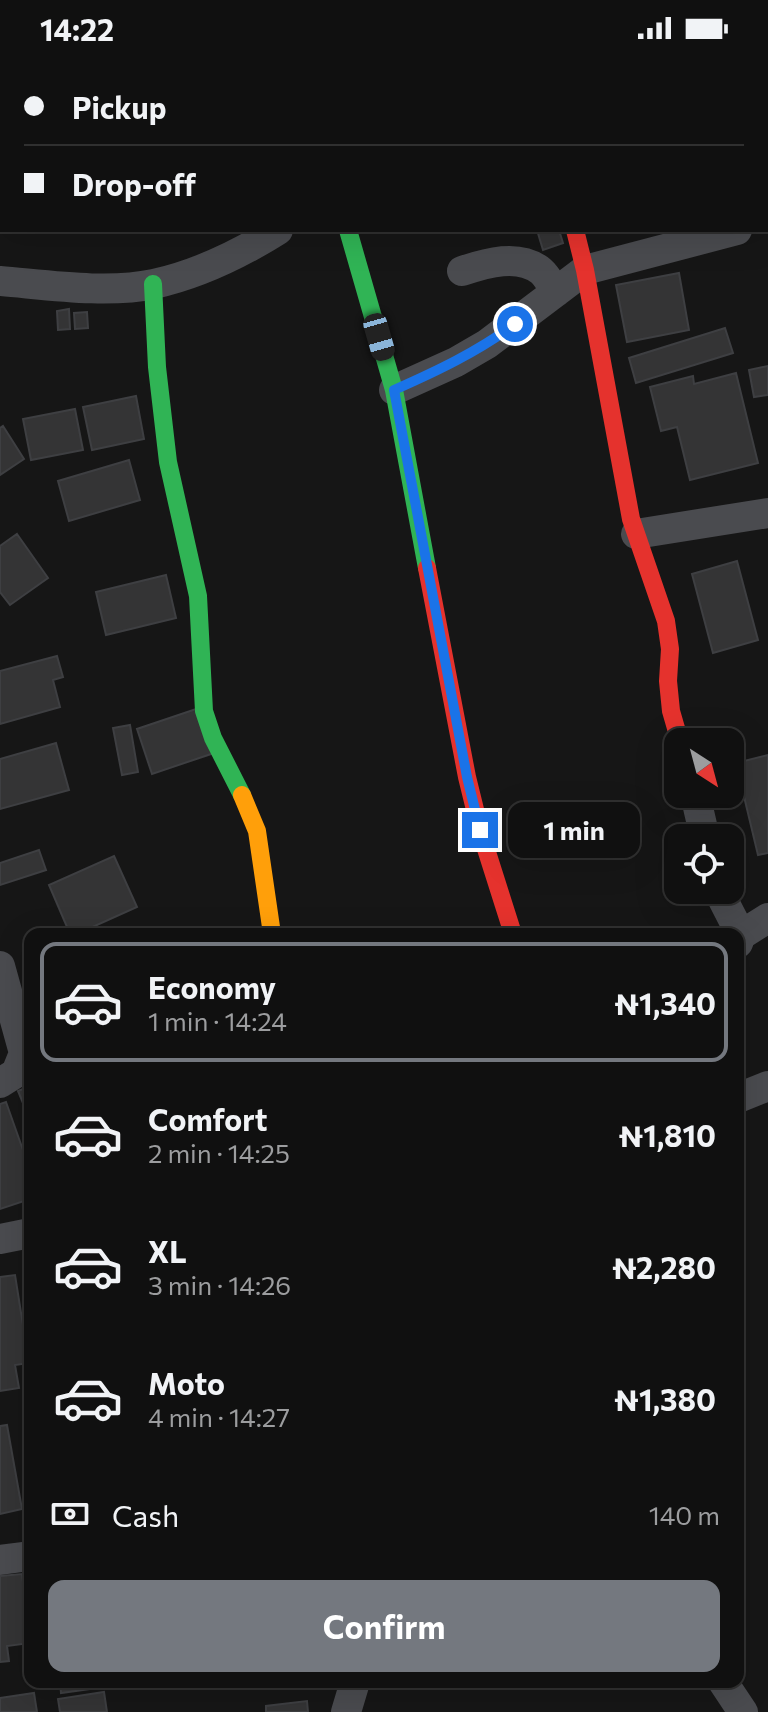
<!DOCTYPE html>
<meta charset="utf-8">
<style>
:root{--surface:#101010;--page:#191919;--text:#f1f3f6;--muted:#9c9d9f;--line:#303030;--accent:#74787f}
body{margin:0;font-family:Commissioner,sans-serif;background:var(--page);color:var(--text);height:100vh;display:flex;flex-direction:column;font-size:30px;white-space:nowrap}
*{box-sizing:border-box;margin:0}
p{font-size:26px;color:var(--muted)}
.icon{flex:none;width:44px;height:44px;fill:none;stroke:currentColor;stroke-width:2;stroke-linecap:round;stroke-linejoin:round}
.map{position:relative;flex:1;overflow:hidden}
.panel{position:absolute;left:24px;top:872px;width:720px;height:760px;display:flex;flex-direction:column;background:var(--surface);border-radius:16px;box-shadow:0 8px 32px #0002,0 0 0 2px var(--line)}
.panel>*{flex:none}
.guide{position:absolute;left:0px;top:0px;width:768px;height:176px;box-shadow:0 8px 32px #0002,0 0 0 2px var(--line);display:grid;align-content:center;height:176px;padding:0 24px;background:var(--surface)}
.needle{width:52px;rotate:144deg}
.fabs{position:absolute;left:664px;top:672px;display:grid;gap:16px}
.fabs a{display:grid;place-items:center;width:80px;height:80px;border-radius:16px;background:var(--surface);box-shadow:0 8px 32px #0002,0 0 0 2px var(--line);font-size:40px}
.end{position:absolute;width:36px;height:36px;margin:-18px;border:10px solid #1a73e8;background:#fff;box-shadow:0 0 0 4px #fff}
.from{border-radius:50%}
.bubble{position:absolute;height:56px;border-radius:16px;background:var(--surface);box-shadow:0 8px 32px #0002,0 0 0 2px var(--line);font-size:26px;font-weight:700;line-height:56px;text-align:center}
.car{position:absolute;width:24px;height:48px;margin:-24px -12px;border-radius:10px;box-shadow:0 0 6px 2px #0007;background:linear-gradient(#222 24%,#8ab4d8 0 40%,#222 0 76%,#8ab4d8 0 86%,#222 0)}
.guide b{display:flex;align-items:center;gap:28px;height:76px;font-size:30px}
.guide b+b{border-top:2px solid var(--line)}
.guide i{width:20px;height:20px;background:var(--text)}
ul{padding:14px 0 0;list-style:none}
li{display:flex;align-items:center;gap:24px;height:120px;margin:0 16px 12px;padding:0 8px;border:4px solid transparent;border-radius:16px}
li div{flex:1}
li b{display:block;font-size:30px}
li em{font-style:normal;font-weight:700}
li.on{border-color:var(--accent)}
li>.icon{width:72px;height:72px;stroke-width:1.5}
.pay{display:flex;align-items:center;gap:20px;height:88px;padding:0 24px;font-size:30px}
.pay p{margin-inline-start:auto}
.button{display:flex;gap:16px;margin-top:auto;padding:16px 24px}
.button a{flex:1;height:92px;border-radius:16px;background:var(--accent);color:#fff;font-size:32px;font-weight:700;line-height:92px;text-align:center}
.status{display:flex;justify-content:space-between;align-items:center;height:56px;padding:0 40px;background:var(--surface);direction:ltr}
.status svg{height:22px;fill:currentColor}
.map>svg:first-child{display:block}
.building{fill:#343435;stroke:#3e3f42;stroke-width:2}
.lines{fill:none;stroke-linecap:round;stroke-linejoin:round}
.street{stroke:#4a4b4f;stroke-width:30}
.fast{stroke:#30b455;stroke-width:18}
.slow{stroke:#ff9f0a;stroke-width:18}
.jam{stroke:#e5322d;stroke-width:18}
.route{stroke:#1a73e8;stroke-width:10}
</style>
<div class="status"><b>14:22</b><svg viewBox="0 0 49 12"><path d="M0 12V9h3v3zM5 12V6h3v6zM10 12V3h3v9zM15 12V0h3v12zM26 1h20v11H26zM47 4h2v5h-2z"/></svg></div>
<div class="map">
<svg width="768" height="1656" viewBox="0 0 768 1656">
<rect width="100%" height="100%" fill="#161616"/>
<path class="building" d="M537,174H559L563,187L543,194Z
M679,217L689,274L627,286L616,229Z
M69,253L70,273L58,274L57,255Z
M87,256L88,272L75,273L74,257Z
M725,272L733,297L636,327L629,302Z
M768,310V339L754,341L749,314Z
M736,317L758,407L690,424L677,371L661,375L650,331L693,320L694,328Z
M136,340L144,383L92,394L83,351Z
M75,353L83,394L31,404L23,363Z
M3,370L24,403L0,419V372Z
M129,404L140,444L69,465L58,425Z
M17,478L48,522L10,549L0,536V490Z
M737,505L758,584L713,597L692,518Z
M166,519L176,562L106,579L96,536Z
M57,600L63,621L53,624L60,651L0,668V615Z
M199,652L214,697L152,718L137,673Z
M130,669L138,716L122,719L113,672Z
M56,687L69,734L0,753V703Z
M768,699V797L758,799L736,707Z
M39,794L46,814L0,829V807Z
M114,800L137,851L77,878H70L49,829Z
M30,1030V1064L18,1035Z
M6,1046L30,1114V1143L0,1153V1048Z
M15,1219L29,1307L15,1309L19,1332L0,1335V1221Z
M7,1369L22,1453L0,1458V1370Z
M22,1518L30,1587L7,1590L9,1605L0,1606V1520Z
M60,1626H97L98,1632L61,1637Z
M104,1636L107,1656H60L58,1643Z
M34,1637L37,1656H0V1642Z
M307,1645L308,1656H266V1650Z"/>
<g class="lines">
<path class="street" d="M449,0L450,2
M481,0V2
M531,0V2
M693,0L694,2
M131,2L132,0
M766,124L768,127
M766,153L768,150
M0,154L2,152
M462,215C486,207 519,197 541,215C547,220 552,230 556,236
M0,225C48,229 107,238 154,228C199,218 240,198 278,174
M394,334L456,306L487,288L585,214L737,174
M636,478L768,457
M695,738L705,782
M718,834L741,879L738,887
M741,879L768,862
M0,910L24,997L16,1017L0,1027
M738,1042L768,1030
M0,1183L30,1177
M0,1504L30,1500
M723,1626L743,1656
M346,1656L355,1626"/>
<path class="fast" d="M348,174L394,334L427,512
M153,228L157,311L168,406L198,540L204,655L213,682L242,739"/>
<path class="slow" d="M242,739L257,775L272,878"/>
<path class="jam" d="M575,174L585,214L631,463L666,565L670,593L668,625L671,655L680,686
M427,512L467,721L480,774L513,878"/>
</g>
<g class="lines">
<path class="route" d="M480,774L467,721L394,334C437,315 477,296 515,268"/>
</g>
</svg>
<div class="fabs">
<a><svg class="needle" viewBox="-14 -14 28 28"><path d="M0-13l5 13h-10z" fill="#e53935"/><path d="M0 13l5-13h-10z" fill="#9c9d9f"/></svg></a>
<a><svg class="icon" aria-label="locate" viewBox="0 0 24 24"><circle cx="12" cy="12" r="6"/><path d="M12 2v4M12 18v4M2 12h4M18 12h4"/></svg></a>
</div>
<i class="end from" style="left:515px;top:268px"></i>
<i class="end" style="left:480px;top:774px"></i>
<div class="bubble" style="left:508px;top:746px;width:132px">1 min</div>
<i class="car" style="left:379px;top:281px;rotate:164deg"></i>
<div class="guide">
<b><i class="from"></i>Pickup</b>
<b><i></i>Drop-off</b>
</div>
<section class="panel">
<ul>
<li class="on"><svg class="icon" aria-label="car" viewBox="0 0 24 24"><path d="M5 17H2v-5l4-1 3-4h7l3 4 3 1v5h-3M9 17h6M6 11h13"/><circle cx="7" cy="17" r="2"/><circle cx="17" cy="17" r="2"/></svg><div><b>Economy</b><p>1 min · 14:24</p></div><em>₦1,340</em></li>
<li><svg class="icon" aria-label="car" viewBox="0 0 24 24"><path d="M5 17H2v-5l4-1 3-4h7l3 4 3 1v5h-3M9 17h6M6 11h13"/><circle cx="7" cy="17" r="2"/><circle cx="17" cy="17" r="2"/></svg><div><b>Comfort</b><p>2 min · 14:25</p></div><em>₦1,810</em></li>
<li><svg class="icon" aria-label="car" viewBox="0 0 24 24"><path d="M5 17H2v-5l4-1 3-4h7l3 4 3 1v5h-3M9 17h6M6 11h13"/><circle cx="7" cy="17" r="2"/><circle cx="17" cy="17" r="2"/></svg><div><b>XL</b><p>3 min · 14:26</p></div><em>₦2,280</em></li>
<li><svg class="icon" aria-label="car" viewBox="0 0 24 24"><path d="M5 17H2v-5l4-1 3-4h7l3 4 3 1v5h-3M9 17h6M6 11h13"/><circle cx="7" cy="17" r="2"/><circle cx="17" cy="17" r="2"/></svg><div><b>Moto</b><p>4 min · 14:27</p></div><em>₦1,380</em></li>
</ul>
<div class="pay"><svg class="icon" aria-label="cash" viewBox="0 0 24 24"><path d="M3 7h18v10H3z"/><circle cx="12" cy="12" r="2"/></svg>Cash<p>140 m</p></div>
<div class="button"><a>Confirm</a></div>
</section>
</div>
